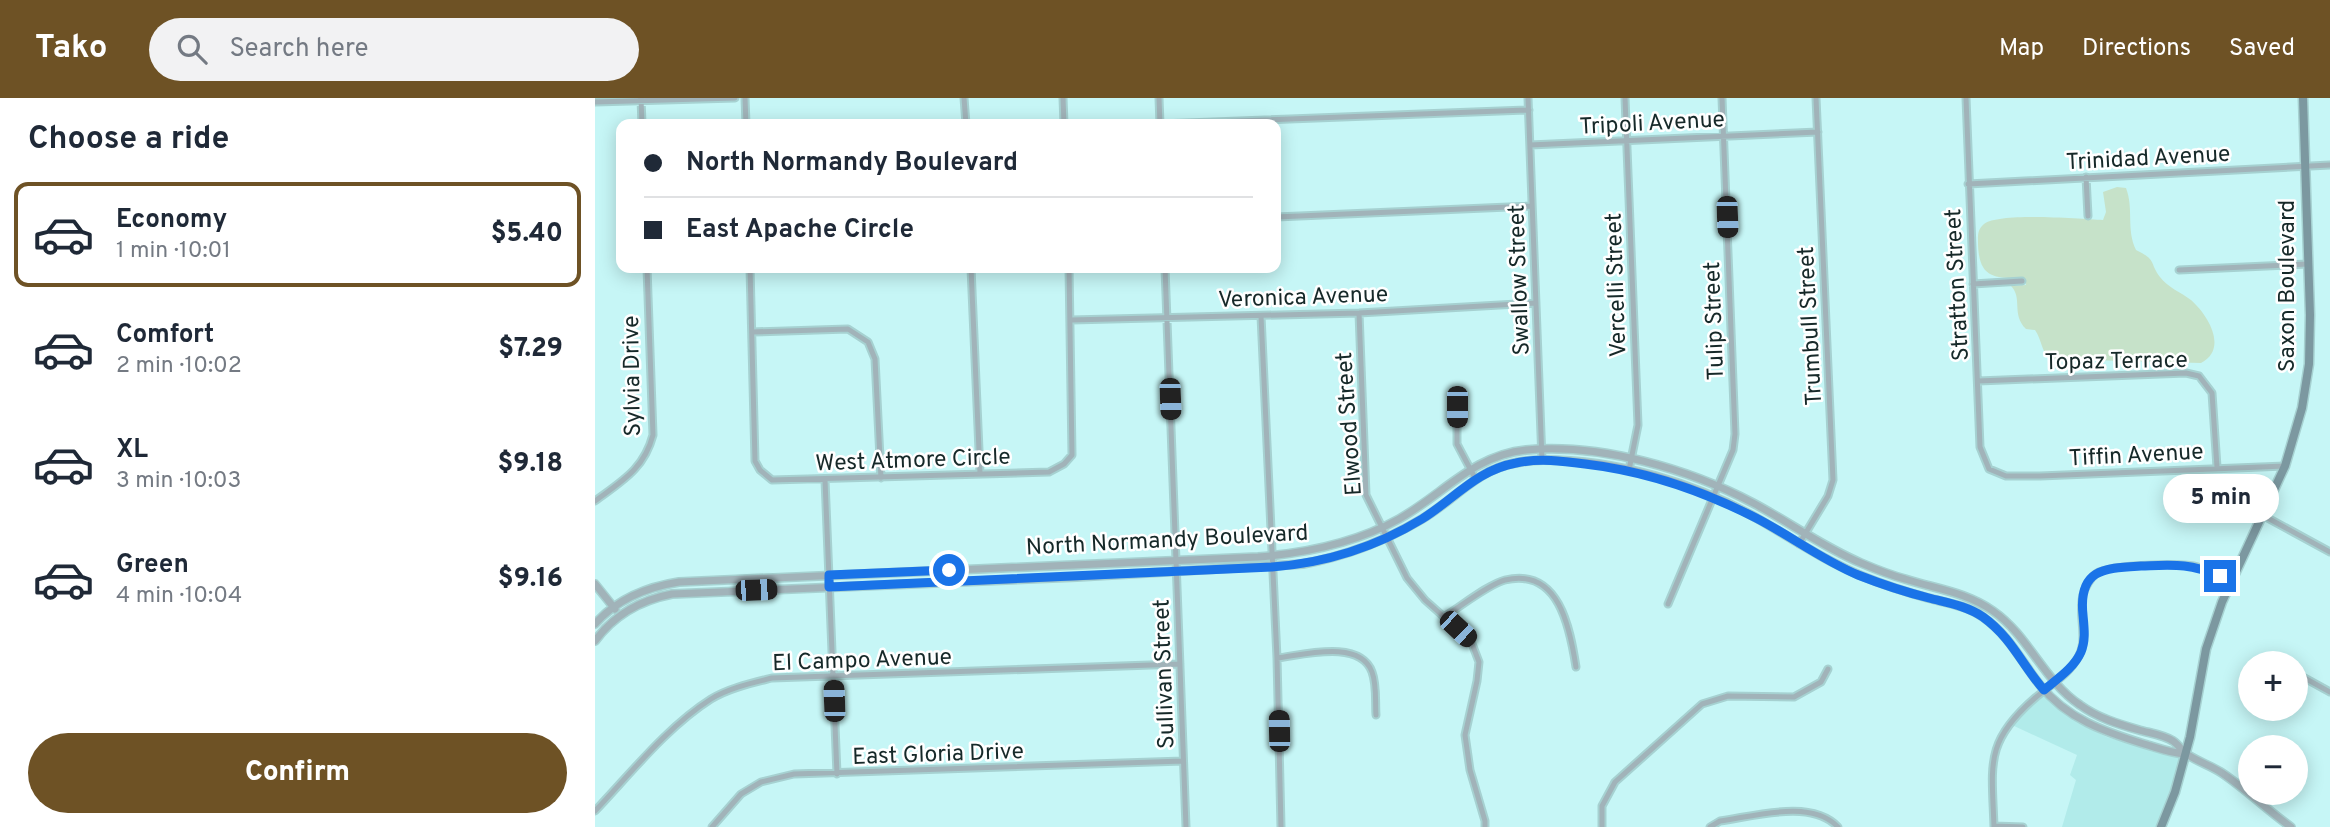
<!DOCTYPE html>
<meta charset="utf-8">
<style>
:root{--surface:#fff;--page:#f2f2f3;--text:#1f2937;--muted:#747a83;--line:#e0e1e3;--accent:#6e5225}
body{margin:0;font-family:Overpass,sans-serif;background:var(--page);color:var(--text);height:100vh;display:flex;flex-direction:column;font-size:26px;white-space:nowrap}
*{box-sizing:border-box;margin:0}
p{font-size:23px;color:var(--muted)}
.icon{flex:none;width:38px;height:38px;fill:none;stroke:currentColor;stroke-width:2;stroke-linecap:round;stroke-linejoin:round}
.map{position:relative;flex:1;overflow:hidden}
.side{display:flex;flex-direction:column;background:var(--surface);width:595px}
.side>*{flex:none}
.hud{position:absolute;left:21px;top:21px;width:665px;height:154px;border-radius:14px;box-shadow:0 4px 18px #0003;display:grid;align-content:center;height:154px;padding:0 28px;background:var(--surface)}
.controls{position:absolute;left:1643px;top:553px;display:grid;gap:14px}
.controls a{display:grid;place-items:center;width:70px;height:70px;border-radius:50%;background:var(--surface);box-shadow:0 4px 18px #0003;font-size:35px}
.end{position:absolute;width:32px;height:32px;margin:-16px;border:9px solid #1a73e8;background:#fff;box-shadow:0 0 0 4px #fff}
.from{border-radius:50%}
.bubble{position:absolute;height:49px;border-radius:24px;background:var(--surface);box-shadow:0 4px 18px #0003;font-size:23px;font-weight:800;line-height:49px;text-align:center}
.car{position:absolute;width:21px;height:42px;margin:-21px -10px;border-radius:9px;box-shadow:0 0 5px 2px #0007;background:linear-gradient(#222 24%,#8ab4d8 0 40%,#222 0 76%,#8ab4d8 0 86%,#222 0)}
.hud b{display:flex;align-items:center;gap:24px;height:66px;font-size:26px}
.hud b+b{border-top:2px solid var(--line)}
.hud i{width:18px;height:18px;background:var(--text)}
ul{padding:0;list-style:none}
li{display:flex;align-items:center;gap:21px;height:105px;margin:0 14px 10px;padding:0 14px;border:4px solid transparent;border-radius:14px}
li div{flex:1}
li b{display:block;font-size:26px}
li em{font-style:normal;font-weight:800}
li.current{border-color:var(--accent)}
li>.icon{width:63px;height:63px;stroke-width:1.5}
h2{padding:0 28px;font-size:32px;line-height:84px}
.button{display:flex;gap:14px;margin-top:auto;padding:14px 28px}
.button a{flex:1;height:80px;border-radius:42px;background:var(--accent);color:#fff;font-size:28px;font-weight:800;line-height:80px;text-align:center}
header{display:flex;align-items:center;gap:42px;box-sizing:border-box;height:98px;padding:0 35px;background:var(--accent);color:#fff}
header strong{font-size:33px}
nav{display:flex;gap:38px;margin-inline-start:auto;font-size:24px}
.search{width:490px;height:63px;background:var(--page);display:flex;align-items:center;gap:18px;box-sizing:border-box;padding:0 24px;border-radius:38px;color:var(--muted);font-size:26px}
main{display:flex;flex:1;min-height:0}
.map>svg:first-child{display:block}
.built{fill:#b1ebea}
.green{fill:#c6e2c9}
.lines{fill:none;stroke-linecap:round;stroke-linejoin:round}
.minor-casing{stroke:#a6d1d1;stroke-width:9}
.tertiary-casing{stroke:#a6d1d1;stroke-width:10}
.secondary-casing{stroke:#a6d1d1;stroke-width:11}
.minor{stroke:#a1b3b9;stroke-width:5}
.tertiary{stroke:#a1b3b9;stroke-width:7}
.secondary{stroke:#7c98a0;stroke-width:8}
.route{stroke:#1a73e8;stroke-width:9}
.labels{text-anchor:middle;stroke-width:5;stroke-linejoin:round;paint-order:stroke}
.street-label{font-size:23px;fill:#162929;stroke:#fff}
</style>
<header>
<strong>Tako</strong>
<div class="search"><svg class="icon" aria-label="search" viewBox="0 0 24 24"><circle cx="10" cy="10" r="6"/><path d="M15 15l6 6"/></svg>Search here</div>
<nav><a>Map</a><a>Directions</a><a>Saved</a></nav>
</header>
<main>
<section class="side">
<h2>Choose a ride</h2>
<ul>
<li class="current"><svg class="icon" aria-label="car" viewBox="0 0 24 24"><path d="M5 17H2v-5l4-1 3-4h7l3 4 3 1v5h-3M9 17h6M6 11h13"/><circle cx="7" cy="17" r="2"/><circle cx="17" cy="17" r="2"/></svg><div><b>Economy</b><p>1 min · 10:01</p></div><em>$5.40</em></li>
<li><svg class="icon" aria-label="car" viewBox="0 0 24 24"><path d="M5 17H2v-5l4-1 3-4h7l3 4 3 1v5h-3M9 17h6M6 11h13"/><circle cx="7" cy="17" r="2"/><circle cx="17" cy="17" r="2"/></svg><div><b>Comfort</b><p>2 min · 10:02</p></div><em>$7.29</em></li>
<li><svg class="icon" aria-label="car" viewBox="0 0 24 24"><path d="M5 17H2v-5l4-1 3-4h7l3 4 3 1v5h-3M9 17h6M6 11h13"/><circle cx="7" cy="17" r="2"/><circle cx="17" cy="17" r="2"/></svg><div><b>XL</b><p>3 min · 10:03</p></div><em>$9.18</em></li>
<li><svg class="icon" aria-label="car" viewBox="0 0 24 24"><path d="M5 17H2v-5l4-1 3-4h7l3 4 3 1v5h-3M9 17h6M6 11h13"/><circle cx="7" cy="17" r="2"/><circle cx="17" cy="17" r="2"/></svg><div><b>Green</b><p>4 min · 10:04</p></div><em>$9.16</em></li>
</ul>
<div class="button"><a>Confirm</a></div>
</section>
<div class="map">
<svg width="1735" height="729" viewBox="0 0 1735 729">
<rect width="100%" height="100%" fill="#c6f6f6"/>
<path class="built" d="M1449,597L1469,615L1493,630L1512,639L1574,658L1586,659L1576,692L1561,729H1467L1481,682L1475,677L1482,657L1417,627Z"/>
<path class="green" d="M1522,89L1531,90C1539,111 1531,131 1541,152C1562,162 1554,164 1565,179C1572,189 1587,195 1596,202C1614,218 1633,251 1606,265L1455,261C1446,253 1447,242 1440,232L1431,231C1416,216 1428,200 1416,188L1431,187L1430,180C1401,180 1384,182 1383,146C1383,138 1382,132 1389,126C1405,114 1485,121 1508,122L1511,114L1508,94Z"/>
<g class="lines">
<defs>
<path id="minor" d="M150,0L151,26
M369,0L371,26
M468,0L469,26
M564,0L565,26L934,12
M933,0L947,362
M1030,0L1043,327L1034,372
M1371,0L1385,349L1394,371L1411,378H1445L1690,368
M46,1L47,26
M0,4L140,0
M935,47L1223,34
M1491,79L1493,118
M1373,86L1735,67
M681,119L937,108
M155,170L160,363L165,372L177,382L454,374L469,366L477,357L474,170
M376,170L385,375
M570,170L591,729
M1584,172L1713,166
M1378,186L1427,183
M764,215L771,397L812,480L830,502L876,543L884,564L882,583L870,637L875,672L890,723V729
M666,218L682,560L686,729
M476,222L764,215L941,205
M157,234L253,231L273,244L280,261L286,380
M1383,283L1591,275L1604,278L1617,295L1622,369
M862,309V346L880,380
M230,382L242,676
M0,403C27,383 49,371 58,337L52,170
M1669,418L1735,454
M1204,446L1233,398L1238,382L1221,0
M1073,506L1138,352L1140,336L1127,0
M850,518C865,509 894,486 910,482C964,469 975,530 981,569
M682,560C708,557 765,541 777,574C782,587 780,604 781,617
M1706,578L1735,594
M0,713C36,675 72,629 116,601C134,590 157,585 177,580L585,566
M1399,728L1428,729
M117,729L146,696L166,684L199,676L588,663
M1007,729V708L1020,684L1107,606L1133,598L1199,599L1226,584L1233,571
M1115,729L1125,723C1161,718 1216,701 1243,729
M1399,729C1397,667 1389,644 1440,600C1453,589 1471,578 1480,564C1496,543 1482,520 1488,497C1490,489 1496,479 1502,475C1514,467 1588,464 1603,469C1614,472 1626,478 1637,483"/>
<path id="tertiary" d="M0,486L20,511
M0,526C22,501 52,489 84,484L663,459C712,455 761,445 804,421C847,397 879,357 931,352C1005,345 1094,371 1158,405C1194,424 1228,449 1266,465C1280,471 1295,477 1310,481C1341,491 1371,494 1398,513C1434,538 1448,582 1485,607C1503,620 1523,626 1544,632C1554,635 1569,637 1578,643C1583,646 1586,652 1590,655C1601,663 1615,667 1627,675C1651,691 1672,712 1696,729
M0,543C19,517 46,502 77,496L482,479L708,466C751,458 790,443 827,421C873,393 885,363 948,362C1022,362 1101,385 1165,422C1199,442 1231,463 1267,478C1289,487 1311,494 1333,500C1352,505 1371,507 1388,519C1415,538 1425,562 1445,587C1472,621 1510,634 1549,646C1563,650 1575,655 1590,656"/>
<path id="secondary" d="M1566,729L1580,694L1595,639L1611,551L1627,504L1690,368L1707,310L1714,266L1715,217L1708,0"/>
</defs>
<use href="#minor" class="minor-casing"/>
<use href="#tertiary" class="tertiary-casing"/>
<use href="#secondary" class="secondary-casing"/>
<use href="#minor" class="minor"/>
<use href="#tertiary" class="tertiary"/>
<use href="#secondary" class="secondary"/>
</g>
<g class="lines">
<path class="route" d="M354,472L234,477V489L677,469C730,465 781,449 827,421C859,401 882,372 921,365C944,360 968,363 990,366C1051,373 1106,392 1161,420C1196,438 1227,462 1263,477C1286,486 1310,494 1334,500C1353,505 1372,508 1388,519C1417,540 1427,567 1449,592C1462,581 1479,570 1486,554C1491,542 1489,529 1488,517C1483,470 1510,470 1546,468C1579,467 1593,465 1625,478"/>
</g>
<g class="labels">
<g class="street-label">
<text transform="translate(1057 24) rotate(-3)" y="8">Tripoli Avenue</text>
<text transform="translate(1553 59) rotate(-3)" y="8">Trinidad Avenue</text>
<text transform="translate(923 182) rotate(-92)" y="8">Swallow Street</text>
<text transform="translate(1020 187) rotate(-92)" y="8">Vercelli Street</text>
<text transform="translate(1361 187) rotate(-93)" y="8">Stratton Street</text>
<text transform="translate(1691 188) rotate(-90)" y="8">Saxon Boulevard</text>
<text transform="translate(708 198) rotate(-2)" y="8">Veronica Avenue</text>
<text transform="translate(1118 223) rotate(-92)" y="8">Tulip Street</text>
<text transform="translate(1214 228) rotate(-93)" y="8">Trumbull Street</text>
<text transform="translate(1521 262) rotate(-1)" y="8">Topaz Terrace</text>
<text transform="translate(36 278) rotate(-91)" y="8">Sylvia Drive</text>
<text transform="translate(753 326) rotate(-94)" y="8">Elwood Street</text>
<text transform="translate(1541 356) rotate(-3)" y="8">Tiffin Avenue</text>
<text transform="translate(318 361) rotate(-2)" y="8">West Atmore Circle</text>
<text transform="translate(572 441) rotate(-3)" y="8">North Normandy Boulevard</text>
<text transform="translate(267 561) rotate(-2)" y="8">El Campo Avenue</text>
<text transform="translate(568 576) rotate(-92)" y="8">Sullivan Street</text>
<text transform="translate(343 655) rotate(-2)" y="8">East Gloria Drive</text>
</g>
</g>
</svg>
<div class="controls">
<a>+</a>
<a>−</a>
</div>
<i class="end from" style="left:354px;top:472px"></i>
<i class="end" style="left:1625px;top:478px"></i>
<div class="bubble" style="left:1568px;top:376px;width:116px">5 min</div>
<i class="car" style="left:1132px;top:119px;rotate:178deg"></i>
<i class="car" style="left:575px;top:301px;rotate:178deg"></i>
<i class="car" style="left:862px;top:309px;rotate:180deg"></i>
<i class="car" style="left:161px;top:492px;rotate:88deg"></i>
<i class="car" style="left:863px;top:531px;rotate:133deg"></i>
<i class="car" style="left:239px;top:603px;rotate:358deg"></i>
<i class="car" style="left:684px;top:633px;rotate:359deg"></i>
<div class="hud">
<b><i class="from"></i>North Normandy Boulevard</b>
<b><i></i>East Apache Circle</b>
</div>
</div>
</main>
